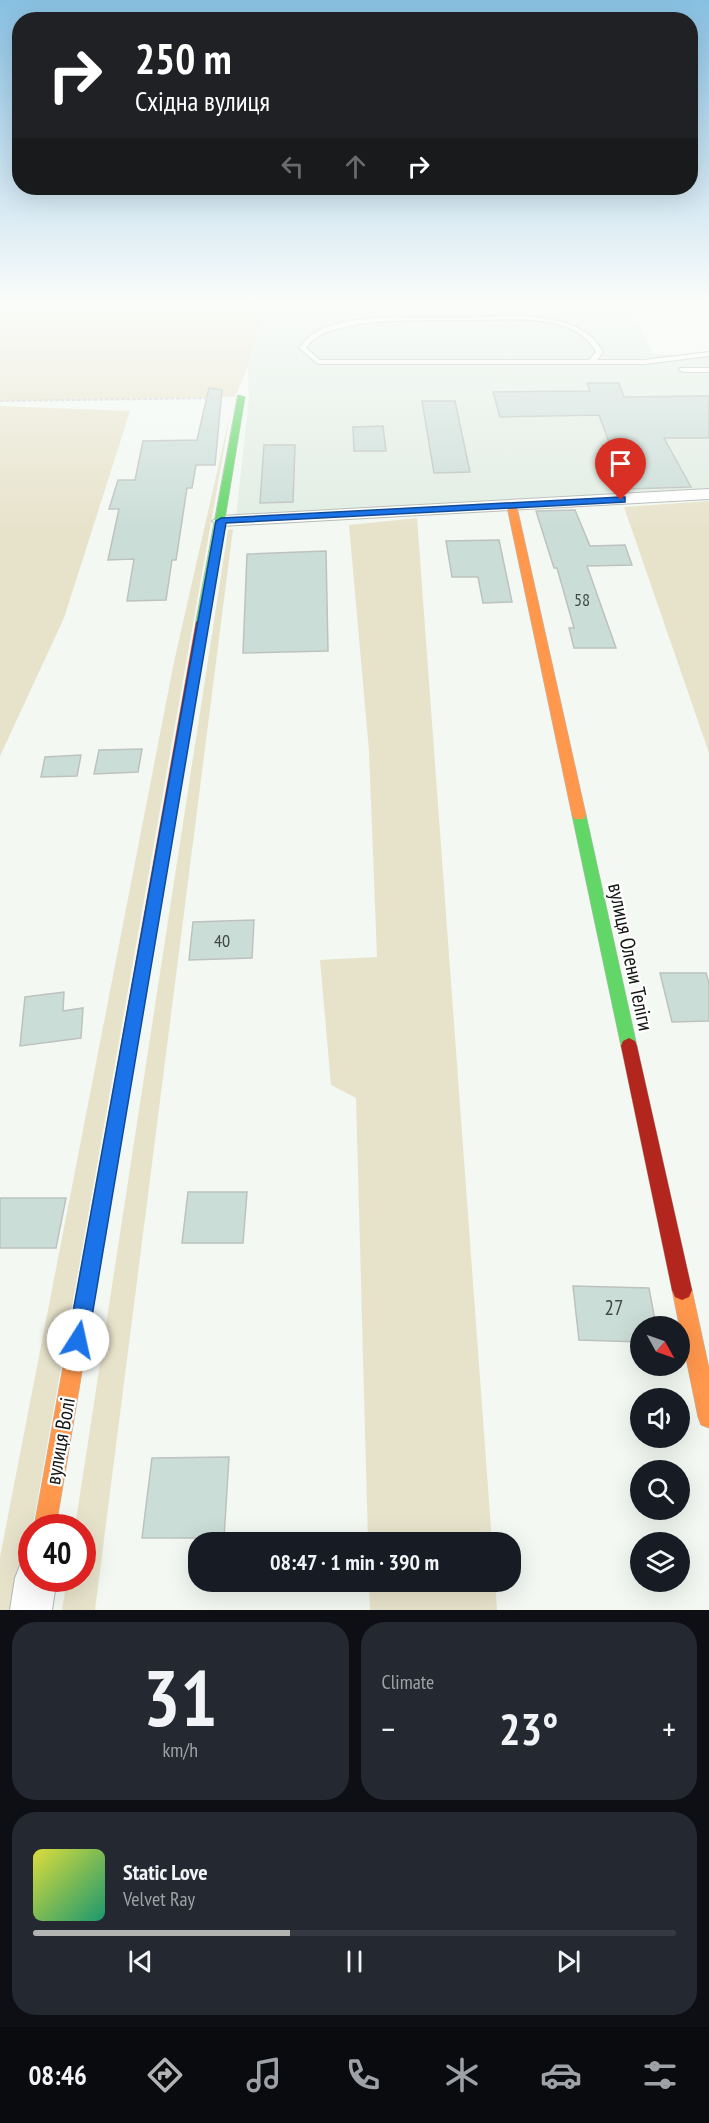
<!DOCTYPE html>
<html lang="en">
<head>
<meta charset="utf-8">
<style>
	:root { --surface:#171b24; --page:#242831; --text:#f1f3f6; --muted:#9ea1a6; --line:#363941; --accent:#b1b4b3 }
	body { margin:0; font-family:"PT Sans Narrow",sans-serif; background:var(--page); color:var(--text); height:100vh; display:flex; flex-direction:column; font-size:22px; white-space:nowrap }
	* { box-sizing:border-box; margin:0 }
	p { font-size:20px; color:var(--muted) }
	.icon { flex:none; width:33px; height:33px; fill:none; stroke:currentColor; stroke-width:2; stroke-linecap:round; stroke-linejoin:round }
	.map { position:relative; height:1610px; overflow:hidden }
	.sheet { display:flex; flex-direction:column; gap:12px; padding:12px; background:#0d0f14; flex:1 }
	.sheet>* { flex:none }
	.hud { position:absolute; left:12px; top:12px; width:686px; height:183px; border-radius:24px; box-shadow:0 6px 24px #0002; background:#202124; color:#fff; overflow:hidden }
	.needle { width:39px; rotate:130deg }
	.controls { position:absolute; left:630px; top:1316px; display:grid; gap:12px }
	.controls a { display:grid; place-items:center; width:60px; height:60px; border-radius:50%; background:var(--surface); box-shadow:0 6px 24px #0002; font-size:30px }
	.speed { position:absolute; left:18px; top:1514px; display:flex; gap:12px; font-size:30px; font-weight:700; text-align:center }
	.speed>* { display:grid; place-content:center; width:78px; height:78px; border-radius:50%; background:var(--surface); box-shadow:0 6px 24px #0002; line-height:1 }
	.speed .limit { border:9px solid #d22; background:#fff; color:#111 }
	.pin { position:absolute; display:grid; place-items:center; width:51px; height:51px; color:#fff; margin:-62px -26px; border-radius:50% 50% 50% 0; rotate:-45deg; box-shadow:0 0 6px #0007 }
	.pin .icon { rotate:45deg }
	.me { position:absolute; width:66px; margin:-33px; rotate:10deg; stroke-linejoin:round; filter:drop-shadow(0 0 4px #0008) }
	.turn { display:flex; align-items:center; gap:21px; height:126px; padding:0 24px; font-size:27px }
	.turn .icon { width:78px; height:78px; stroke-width:2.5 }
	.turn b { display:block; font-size:42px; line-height:51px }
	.lanes { display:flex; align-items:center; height:57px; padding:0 24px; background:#0003; justify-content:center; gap:30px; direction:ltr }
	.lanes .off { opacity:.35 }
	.big { font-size:45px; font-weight:700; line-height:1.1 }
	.sheet .widget { flex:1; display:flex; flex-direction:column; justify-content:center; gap:9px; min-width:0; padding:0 21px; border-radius:24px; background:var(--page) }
	.sheet .dial { align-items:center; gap:0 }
	.dial b { font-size:78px; line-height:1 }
	.song { display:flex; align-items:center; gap:18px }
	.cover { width:72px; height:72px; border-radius:9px; background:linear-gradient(135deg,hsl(60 70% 55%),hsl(160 70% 35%)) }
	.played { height:6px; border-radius:3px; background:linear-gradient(90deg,var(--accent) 40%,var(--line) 40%) }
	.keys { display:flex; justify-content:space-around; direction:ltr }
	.heat { display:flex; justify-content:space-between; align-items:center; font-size:33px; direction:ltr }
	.sheet .tiles { flex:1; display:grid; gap:12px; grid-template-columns:1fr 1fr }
	.widget:last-child { grid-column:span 2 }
	.trip { position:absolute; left:188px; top:1532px; width:333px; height:60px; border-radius:24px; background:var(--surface); box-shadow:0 6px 24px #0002; font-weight:700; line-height:60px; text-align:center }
	.menu { display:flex; height:96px; justify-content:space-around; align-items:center; background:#090b0e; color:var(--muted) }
	.menu .icon { width:42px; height:42px }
	.menu .selected { color:var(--accent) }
	.menu b { font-size:27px; color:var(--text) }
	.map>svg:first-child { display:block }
</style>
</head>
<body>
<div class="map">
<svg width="709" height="1610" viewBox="0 0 709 1610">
	<rect width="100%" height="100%" fill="#f3f8f3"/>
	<polygon fill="#e1ede3" points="266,303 628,303 653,354 709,356 709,488 530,502 236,517 249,397 248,366"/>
	<g fill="#e7e3cb">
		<polygon points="0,303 266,303 248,366 235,397 0,401"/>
		<polygon points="0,406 130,411 64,618 0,756"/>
		<polygon points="231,410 18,1610 0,1610 0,1557 174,662"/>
		<polygon points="709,501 709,753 624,507"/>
		<polygon points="417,518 492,1542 368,1542 356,1098 331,1085 320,960 377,957 369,751 349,525"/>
		<polygon points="233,529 95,1610 62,1610 67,1578 82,1578 82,1527 75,1527 228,530"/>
		<polygon points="369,1581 495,1581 497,1610 370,1610"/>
	</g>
	<g fill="#cbddd7" stroke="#bdc2bf" stroke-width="1.5">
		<polygon points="587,383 619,383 624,397 709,396 709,438 664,438 691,487 626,489 612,461 616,461 599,415 500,417 493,392 590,391"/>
		<polygon points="209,388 222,390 215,465 196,465 192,488 187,488 176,560 172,560 166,600 127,601 134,559 108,560 119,509 109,509 118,480 135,480 143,441 197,440"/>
		<polygon points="422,401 455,401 470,472 434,473"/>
		<polygon points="383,426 386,451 354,451 353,427"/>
		<polygon points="264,445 295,445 293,502 260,503"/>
		<polygon points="575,510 590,546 625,545 632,565 587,566 616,648 574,648 569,628 574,628 557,568 554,568 536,511"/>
		<polygon points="499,540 512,602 483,603 478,577 452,577 446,541"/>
		<polygon points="326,551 328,651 243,653 247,554"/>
		<polygon points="142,749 138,772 94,774 99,750"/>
		<polygon points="81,755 77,776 41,777 45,757"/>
		<polygon points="254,920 252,958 189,960 193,922"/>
		<polygon points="660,973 706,973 709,983 709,1021 672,1022"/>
		<polygon points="64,992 63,1011 83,1008 81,1038 20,1046 25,997"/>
		<polygon points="188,1192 247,1192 243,1243 182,1243"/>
		<polygon points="0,1198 66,1198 56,1248 0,1248"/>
		<polygon points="573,1286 649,1288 656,1326 640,1326 640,1342 579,1340"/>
		<polygon points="229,1457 224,1538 142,1538 152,1458"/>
	</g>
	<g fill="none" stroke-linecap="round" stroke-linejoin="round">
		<g stroke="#b4b9b5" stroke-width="2">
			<g id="lane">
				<path d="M515,316C547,317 587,321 603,352L597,360H644L709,352V356L644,364H318L299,348C324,309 405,319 446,318C469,318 492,316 515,316ZM480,320C516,319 577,315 596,352L589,360H320L306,348C329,312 440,322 480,320Z"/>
				<polygon points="680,368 709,368 709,372 683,372 679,370"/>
			</g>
		</g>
		<g stroke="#b4b9b5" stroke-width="2">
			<g id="street">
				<polygon points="709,489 709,499 221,526 212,521 221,516"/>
				<polygon points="32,1559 32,1578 57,1578 52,1610 10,1610 15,1578 21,1563"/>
			</g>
		</g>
		<g stroke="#b4b9b5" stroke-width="1">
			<g id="fast">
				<polygon points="238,395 245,397 208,622 202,626 196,622"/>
				<polygon points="579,810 584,811 586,815 637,1046 635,1051 629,1054 623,1051 621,1046 572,815 574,811"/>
			</g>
		</g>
		<g stroke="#b4b9b5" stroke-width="1">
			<g id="slow">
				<polygon points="512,504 517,507 586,815 584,819 574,819 572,815 507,507"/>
				<polygon points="125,1059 131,1061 133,1067 56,1527 34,1527 117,1067 119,1061"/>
				<polygon points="682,1280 689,1283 692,1290 709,1368 709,1428 701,1425 698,1417 672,1290 675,1283"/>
			</g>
		</g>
		<g stroke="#b4b9b5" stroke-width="1">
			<g id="jam">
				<polygon points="202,618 208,622 133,1067 131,1073 125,1075 119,1073 117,1067 196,622"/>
				<polygon points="629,1038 635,1041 637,1046 692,1290 689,1297 682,1300 675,1297 672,1290 621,1046 623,1041"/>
			</g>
		</g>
		<polyline stroke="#d2d3d2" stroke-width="2" stroke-dasharray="4 1.5" stroke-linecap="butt" points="0,401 220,398"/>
		<use href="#lane" fill="#fdfefd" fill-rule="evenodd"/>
		<use href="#street" fill="#fdfefd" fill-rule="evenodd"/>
		<use href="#fast" fill="#63d668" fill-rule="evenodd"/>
		<use href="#slow" fill="#ff974d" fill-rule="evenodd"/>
		<use href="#jam" fill="#b3261e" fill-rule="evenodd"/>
	</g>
	<linearGradient id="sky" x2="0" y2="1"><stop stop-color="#88c0e2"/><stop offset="0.57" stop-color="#fafcfa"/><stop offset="1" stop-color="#fafcfa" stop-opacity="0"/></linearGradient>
	<rect width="709" height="528" fill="url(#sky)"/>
	<polygon fill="#1a73e8" stroke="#114b97" stroke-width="1.5" points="621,497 625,497 625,502 226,523 88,1340 85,1347 78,1350 71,1347 68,1340 216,521 221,518"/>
	<g text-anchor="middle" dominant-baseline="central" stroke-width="4.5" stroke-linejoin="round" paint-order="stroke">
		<g font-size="18" fill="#424845">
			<text x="582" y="599">58</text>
			<text x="222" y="940">40</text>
		</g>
		<g font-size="21" fill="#141714" stroke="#fff">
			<text transform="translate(631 957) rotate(78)">вулиця Олени Теліги</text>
			<text transform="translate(60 1441) rotate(-80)">вулиця Волі</text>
		</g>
		<g font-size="21" fill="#424845">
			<text x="614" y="1307">27</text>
		</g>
	</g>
</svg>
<div class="controls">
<a><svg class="needle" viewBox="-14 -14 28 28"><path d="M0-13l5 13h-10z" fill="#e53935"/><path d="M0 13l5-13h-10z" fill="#9ea1a6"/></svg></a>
<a><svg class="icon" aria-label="sound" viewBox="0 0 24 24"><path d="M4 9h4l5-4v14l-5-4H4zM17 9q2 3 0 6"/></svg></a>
<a><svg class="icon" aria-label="search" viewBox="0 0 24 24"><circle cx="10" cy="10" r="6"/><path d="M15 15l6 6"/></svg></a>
<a><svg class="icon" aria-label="layers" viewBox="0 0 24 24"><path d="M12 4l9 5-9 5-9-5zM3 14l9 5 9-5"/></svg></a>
</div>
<div class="speed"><div class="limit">40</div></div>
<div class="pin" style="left:621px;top:500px;background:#d93025"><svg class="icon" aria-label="arrive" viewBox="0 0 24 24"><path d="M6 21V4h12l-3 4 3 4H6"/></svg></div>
<svg class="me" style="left:78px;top:1340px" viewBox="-20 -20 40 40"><circle r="19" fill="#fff"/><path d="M0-13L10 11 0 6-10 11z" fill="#1a73e8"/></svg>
<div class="trip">08:47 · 1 min · 390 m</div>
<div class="hud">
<div class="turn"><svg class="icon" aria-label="right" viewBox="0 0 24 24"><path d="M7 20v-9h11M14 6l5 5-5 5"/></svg><div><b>250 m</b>Східна вулиця</div></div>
<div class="lanes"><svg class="icon off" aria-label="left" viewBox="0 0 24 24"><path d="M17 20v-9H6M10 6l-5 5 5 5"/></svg><svg class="icon off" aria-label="ahead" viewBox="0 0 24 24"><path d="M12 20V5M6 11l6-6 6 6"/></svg><svg class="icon" aria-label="right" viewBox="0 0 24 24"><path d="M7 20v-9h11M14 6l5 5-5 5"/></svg></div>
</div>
</div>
<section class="sheet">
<div class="tiles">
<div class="widget dial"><b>31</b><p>km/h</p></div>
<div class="widget"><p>Climate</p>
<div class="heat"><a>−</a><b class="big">23°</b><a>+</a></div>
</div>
<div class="widget">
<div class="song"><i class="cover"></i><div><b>Static Love</b><p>Velvet Ray</p></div></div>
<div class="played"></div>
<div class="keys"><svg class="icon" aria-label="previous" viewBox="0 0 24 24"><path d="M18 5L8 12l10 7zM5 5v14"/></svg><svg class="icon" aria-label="pause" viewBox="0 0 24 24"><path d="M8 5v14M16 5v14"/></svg><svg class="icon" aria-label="next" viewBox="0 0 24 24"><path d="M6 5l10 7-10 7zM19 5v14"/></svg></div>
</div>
</div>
</section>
<nav class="menu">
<b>08:46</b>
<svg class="icon selected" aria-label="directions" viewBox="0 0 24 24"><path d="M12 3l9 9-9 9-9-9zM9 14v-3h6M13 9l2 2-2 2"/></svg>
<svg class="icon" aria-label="music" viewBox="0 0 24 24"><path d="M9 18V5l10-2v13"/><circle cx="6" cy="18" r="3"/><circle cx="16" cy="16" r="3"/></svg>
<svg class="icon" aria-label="phone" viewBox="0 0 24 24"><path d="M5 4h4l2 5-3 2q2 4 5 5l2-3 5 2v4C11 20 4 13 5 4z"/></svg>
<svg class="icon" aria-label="climate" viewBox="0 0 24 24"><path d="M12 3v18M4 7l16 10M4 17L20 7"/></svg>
<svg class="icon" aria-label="car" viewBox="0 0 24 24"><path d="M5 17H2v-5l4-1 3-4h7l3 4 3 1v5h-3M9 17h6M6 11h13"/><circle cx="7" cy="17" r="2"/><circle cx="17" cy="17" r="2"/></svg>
<svg class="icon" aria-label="filters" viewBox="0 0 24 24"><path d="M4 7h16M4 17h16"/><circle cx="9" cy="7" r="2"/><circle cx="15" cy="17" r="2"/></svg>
</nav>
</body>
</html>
